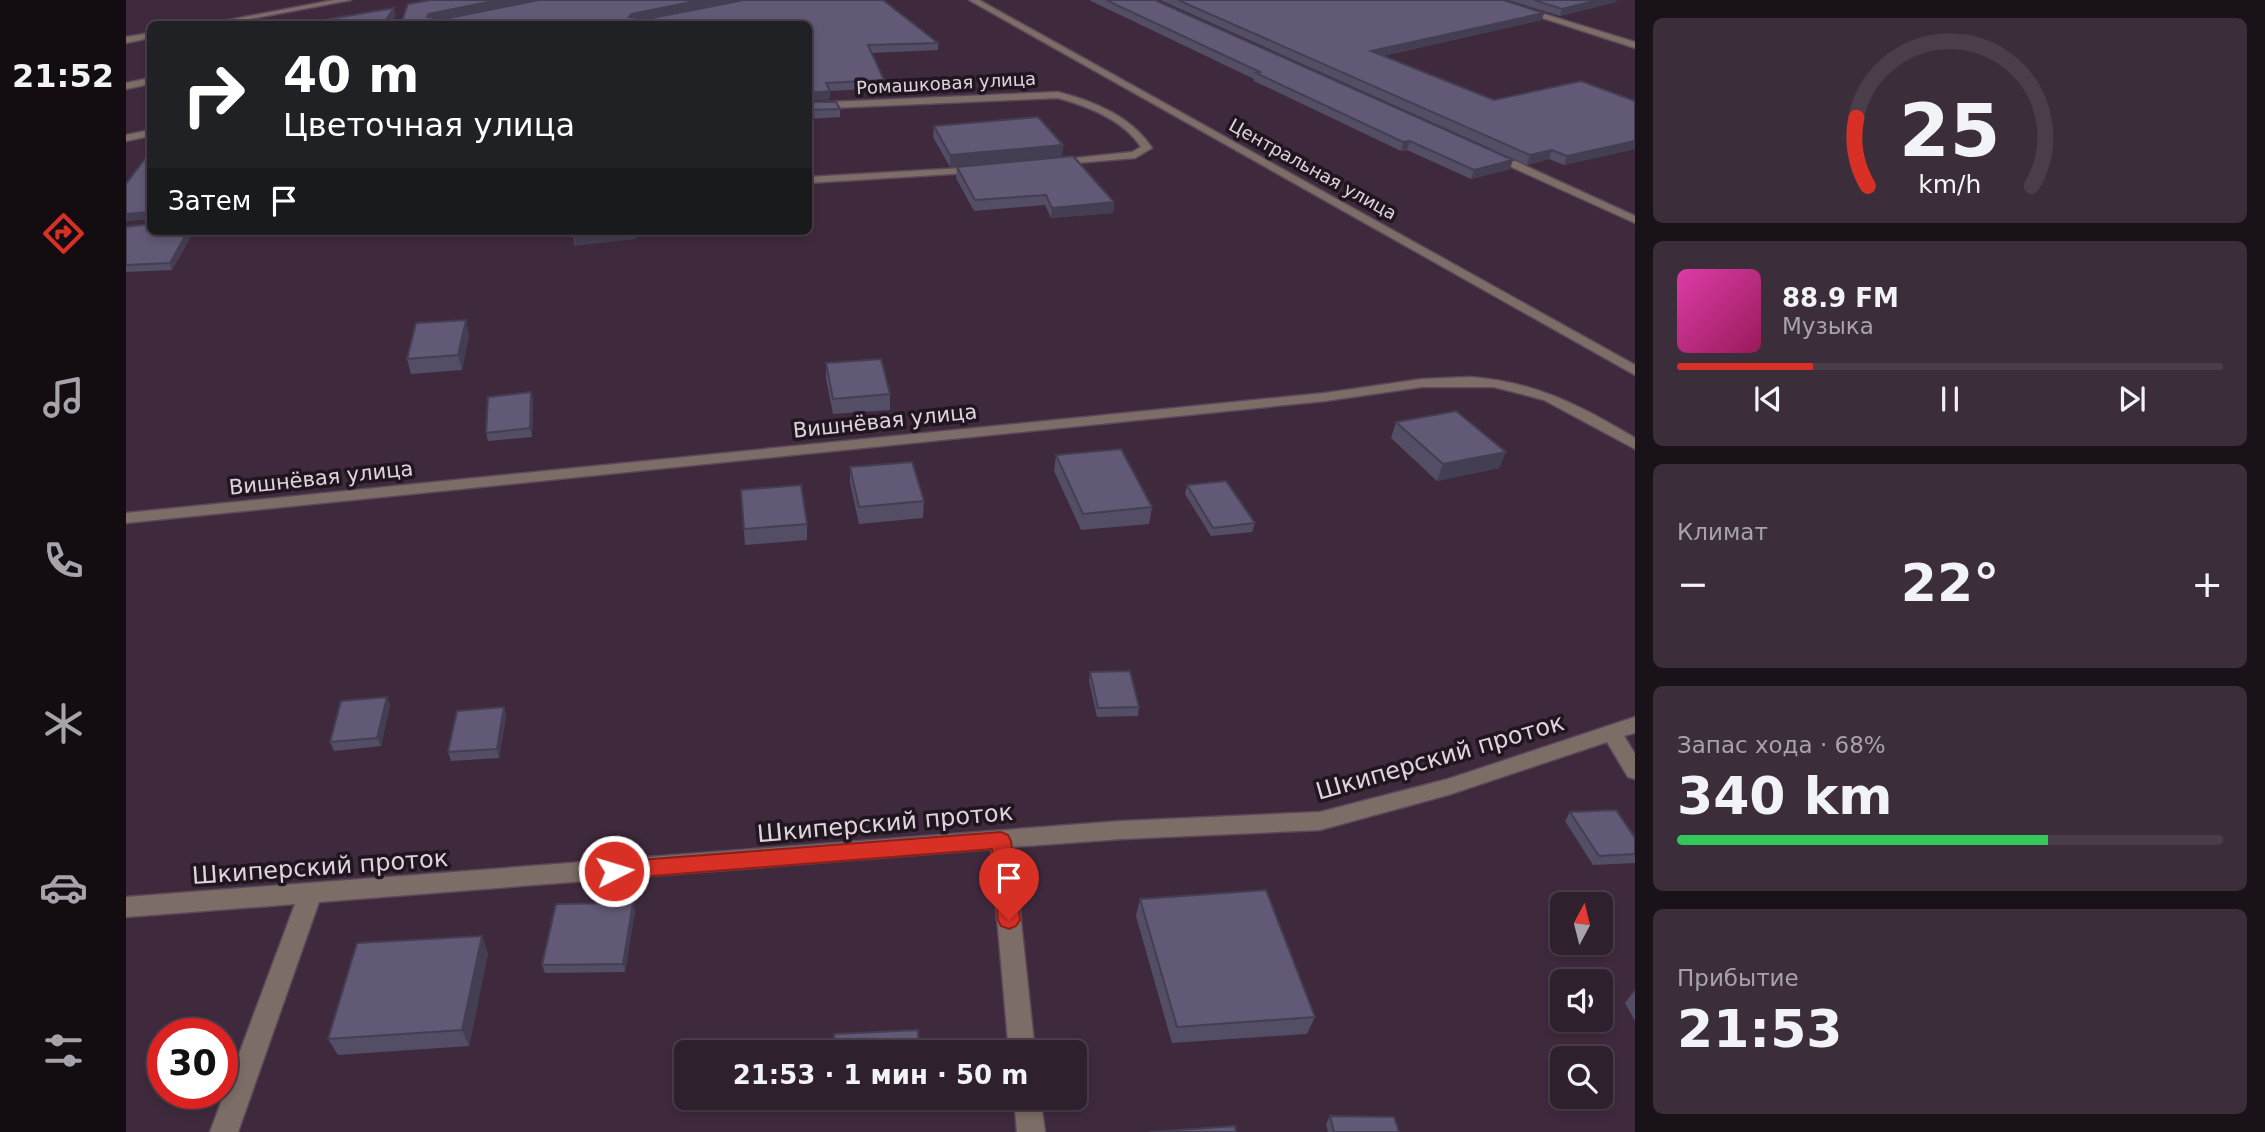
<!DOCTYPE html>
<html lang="ru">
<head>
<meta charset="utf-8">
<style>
	:root { --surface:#2f202e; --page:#3b2d3a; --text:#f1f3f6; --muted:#a7a3aa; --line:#4a3e4a; --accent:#d93025 }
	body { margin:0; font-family:"DejaVu Sans",sans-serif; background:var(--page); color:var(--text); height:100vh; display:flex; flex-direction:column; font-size:26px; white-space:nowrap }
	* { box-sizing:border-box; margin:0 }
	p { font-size:23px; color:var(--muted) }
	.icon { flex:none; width:38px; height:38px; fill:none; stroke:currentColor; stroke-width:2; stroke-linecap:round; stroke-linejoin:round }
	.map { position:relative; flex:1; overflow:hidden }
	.side { display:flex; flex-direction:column; gap:18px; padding:18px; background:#1a1219; width:630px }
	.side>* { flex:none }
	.banner { position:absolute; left:21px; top:21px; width:665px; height:214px; border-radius:10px; box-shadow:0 4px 10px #0003,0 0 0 2px var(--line); background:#202124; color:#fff; overflow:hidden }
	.needle { width:46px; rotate:7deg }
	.fabs { position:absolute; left:1424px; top:892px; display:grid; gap:14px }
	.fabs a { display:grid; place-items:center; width:63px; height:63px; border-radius:10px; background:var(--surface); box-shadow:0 4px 10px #0003,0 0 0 2px var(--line); font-size:35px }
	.speed { position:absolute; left:21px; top:1018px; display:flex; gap:14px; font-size:35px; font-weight:700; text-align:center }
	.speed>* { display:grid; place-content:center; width:91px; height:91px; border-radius:50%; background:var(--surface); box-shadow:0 4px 10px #0003,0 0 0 2px var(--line); line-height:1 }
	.speed .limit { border:10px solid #d22; background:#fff; color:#111 }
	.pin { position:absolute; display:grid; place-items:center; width:60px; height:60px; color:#fff; margin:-72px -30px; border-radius:50% 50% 50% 0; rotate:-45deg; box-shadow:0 0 7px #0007 }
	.pin .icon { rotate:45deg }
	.me { position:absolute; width:77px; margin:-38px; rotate:85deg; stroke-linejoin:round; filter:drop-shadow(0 0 5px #0008) }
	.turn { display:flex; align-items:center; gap:24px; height:147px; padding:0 21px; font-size:32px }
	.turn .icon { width:91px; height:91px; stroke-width:2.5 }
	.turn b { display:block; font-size:49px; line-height:60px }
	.then { display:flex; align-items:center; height:66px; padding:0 21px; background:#0003; gap:14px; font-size:26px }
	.big { font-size:52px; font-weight:800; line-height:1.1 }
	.side .widget { flex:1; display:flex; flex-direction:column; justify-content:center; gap:10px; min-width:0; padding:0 24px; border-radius:10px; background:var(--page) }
	.side .dial { align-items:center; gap:0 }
	.dial svg { height:182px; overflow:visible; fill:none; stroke:var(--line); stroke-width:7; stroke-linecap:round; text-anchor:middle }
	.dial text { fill:var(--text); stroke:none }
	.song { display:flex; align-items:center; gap:21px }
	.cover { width:84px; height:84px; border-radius:10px; background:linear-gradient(135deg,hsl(320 70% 55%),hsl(330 70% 35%)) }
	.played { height:7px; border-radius:4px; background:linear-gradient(90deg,var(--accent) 25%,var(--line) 25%) }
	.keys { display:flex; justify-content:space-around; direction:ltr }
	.heat { display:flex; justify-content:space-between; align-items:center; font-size:38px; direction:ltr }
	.charge { height:10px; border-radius:5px; background:linear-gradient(90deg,#34c759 68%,var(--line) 0) }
	.trip { position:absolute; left:548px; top:1040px; width:413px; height:70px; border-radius:10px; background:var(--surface); box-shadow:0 4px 10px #0003,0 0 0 2px var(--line); font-weight:800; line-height:70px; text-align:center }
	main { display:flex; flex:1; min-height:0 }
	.menu { display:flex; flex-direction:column; width:126px; justify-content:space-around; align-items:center; background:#130d12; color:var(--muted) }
	.menu .icon { width:49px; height:49px }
	.menu .current { color:var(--accent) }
	.menu b { font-size:32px; color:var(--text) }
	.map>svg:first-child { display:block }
</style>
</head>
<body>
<main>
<nav class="menu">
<b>21:52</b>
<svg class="icon current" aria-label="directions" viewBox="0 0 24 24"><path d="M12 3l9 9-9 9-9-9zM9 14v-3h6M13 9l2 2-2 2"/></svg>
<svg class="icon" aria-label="music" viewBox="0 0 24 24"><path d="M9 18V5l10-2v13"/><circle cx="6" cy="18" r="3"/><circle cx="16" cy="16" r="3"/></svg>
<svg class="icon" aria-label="phone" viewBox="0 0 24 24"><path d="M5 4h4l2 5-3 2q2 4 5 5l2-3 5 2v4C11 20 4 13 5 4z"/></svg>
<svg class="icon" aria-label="climate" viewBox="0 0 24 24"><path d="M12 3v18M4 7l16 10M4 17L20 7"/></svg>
<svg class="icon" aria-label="car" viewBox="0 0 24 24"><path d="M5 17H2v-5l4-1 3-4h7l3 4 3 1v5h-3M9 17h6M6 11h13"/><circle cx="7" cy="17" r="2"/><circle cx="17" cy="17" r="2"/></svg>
<svg class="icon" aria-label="filters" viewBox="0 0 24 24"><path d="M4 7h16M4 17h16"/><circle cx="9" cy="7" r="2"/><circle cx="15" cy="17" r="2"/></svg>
</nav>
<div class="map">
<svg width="1509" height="1132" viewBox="0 0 1509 1132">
	<rect width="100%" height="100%" fill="#3f2a3d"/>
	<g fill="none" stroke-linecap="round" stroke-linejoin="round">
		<g stroke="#5c485a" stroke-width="3">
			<g id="minor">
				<polygon points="208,0 225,0 97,24 82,24"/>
				<polygon points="843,0 853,0 1509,365 1509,375"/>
				<polygon points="1361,0 1373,0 1509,42 1509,48"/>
				<polygon points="24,33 24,38 0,43 0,37"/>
				<polygon points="24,78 24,84 0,89 0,83"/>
				<path d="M932,92C967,101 1005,116 1026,148L1009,158L926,165L925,163L930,160L1006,152L1015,147C998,120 961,106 932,98L682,109V103Z"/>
				<polygon points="24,130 24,136 0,141 0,135"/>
				<polygon points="1359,151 1367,151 1509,216 1509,223 1359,155"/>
				<polygon points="854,167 858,168 858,172 682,183 682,177"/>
				<path d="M1344,377C1410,382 1453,405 1509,438V449L1418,400L1368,387H1296L1199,401L0,523V513L1199,393L1296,379Z"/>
				<polygon points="1509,717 1509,733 1498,736 1509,754 1509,779 1502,777 1481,742 1322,795 1194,830 996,839 887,847 909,1052 883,1052 865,849 193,902 112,1132 84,1132 169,904 0,917 0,897 996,821 1194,812 1322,779"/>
				<polygon points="888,1097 914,1097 919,1132 891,1132"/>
			</g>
		</g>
		<use href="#minor" fill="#7c6e67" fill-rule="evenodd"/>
	</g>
	<g fill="#534d65">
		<polygon points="305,0 408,0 317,19 318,19 413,0 612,0 519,19 521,19 618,0 757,0 812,43 812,50 746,53 758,80 758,88 704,91 704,99 682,101 682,24 275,24 282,4"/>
		<polygon points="963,0 1029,0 1384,169 1345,179 1281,150 1275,151 1128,81 1128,79"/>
		<polygon points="1034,0 1377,0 1416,20 1257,56 1368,100 1509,101 1509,149 1438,165 1423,159 1401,165"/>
		<polygon points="1382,0 1491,0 1490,2 1434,16"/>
		<polygon points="682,102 714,109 714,117 682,119"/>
		<polygon points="808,126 937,145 936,156 824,167 807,137"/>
		<polygon points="831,167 988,202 987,213 925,218 919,205 848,211 830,178"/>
		<polygon points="0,184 68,231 46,270 0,272 0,227 23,224 23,219 0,221"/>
		<polygon points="343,335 336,370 285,374 281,359"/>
		<polygon points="700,363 764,394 764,410 707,414 700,379"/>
		<polygon points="405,392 407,400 406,437 362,441 360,433"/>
		<polygon points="1270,422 1380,452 1373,468 1311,481 1265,438"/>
		<polygon points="930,455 1026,507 1023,524 955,530 928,471"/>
		<polygon points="724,467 798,501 797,518 733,524 724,483"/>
		<polygon points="1061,485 1129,523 1126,532 1085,536 1059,494"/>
		<polygon points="615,490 681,524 681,540 619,545"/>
		<polygon points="964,672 1013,707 1012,716 971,717 963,681"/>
		<polygon points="261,697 264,705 255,746 208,751 204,742"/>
		<polygon points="378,707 380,716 373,758 325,761 322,752"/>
		<polygon points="1444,812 1509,838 1509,863 1467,865 1439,821"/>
		<polygon points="1014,899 1189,1017 1181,1034 1046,1043 1010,916"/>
		<polygon points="507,903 509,911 499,972 419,973 416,965"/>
		<polygon points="362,953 343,1046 212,1055 202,1039"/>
		<polygon points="1509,990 1509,1021 1499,1003"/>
		<polygon points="710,1097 796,1097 796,1098 710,1102"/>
		<polygon points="1204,1116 1273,1132 1202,1132 1200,1124"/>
	</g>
	<g fill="#443e52">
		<polygon points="372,0 408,0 304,21 301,17 303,14"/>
		<polygon points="575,0 612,0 506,21 503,17 506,14"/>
		<polygon points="1472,0 1491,0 1490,2 1434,16 1436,9"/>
		<polygon points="268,8 270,16 264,24 257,24"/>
		<polygon points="1418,13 1416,20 1243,59 1245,51"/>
		<polygon points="704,91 704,99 682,101 682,93"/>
		<polygon points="1284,141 1281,150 1275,151 1277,142"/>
		<polygon points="1509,141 1509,149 1438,165 1441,156"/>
		<polygon points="937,145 936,156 824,167 824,155"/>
		<polygon points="1426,150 1423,159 1401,165 1404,155"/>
		<polygon points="1387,160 1384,169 1345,179 1348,170"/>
		<polygon points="988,202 987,213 925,218 926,208"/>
		<polygon points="21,212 24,219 0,221 0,214"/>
		<polygon points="62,231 68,231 46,270 44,263"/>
		<polygon points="461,231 509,231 510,239 448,246 446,233"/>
		<polygon points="340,320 343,335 336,370 332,355"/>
		<polygon points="405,392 407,400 406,437 404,428"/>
		<polygon points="1380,452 1373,468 1311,481 1317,464"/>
		<polygon points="261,697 264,705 255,746 251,738"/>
		<polygon points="378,707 380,716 373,758 371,749"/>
		<polygon points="507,903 509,911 499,972 497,964"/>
		<polygon points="356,936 362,953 343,1046 336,1030"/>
	</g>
	<g fill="#615975" stroke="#443e52" stroke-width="2">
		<polygon points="305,0 372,0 303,14 301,17 318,19 413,0 575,0 506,14 503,17 521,19 618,0 757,0 812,43 742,45 758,80 700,83 704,91 682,93 682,24 275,24 282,4"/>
		<polygon points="980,0 1029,0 1387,160 1348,170 1284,141 1277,142 1130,73 1134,72"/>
		<polygon points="1052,0 1377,0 1418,13 1245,51 1368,100 1455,81 1509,101 1509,141 1441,156 1426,150 1404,155"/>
		<polygon points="1408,0 1472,0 1436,9"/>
		<polygon points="268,8 257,24 174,24"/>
		<polygon points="682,102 710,102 714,109 682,110"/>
		<polygon points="912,117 937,145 824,155 808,126"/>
		<polygon points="24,152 24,231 62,231 44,263 0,265 0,227 23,224 24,215 21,212 0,214 0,184"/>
		<polygon points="947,156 988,202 926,208 920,195 849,200 831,167"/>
		<polygon points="340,320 332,355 281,359 290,323"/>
		<polygon points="755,359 764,394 707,399 700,363"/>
		<polygon points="405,392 404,428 360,433 362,397"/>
		<polygon points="1330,411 1380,452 1317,464 1270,422"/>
		<polygon points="995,449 1026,507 957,514 930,455"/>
		<polygon points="786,462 798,501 733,507 724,467"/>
		<polygon points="1100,481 1129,523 1087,528 1061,485"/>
		<polygon points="675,485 681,524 618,529 615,490"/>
		<polygon points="1004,671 1013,707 972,708 964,672"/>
		<polygon points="261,697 251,738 204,742 215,701"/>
		<polygon points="378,707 371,749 322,752 331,711"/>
		<polygon points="1490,810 1509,838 1509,854 1473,856 1444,812"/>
		<polygon points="1140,890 1189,1017 1051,1027 1014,899"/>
		<polygon points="507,903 497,964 416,965 430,904"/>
		<polygon points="356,936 336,1030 202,1039 231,943"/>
		<polygon points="792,1030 793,1052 709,1052 708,1034"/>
		<polygon points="1204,1116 1268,1117 1273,1132 1208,1132"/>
		<polygon points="1109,1126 1110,1132 1023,1132"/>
	</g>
	<polygon fill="#d93025" stroke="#8d1f18" stroke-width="2" points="875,832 882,835 885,841 894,920 890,926 883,929 875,926 872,920 866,849 488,879 481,877 478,871 481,865 488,862"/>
	<g text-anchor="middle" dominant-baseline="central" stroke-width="7" stroke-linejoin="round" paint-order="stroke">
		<g font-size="18" fill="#e0d2df" stroke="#20161f">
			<text transform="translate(820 83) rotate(-3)">Ромашковая улица</text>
			<text transform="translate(1187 169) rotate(29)">Центральная улица</text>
		</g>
		<g font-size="21" fill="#e0d2df" stroke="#20161f">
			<text transform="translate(759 421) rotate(-6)">Вишнёвая улица</text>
			<text transform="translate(195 478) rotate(-6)">Вишнёвая улица</text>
		</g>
		<g font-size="24" fill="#e0d2df" stroke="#20161f">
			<text transform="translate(1314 757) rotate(-16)">Шкиперский проток</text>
			<text transform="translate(759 823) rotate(-5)">Шкиперский проток</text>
			<text transform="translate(194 867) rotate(-4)">Шкиперский проток</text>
		</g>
	</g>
</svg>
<div class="fabs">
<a><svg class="needle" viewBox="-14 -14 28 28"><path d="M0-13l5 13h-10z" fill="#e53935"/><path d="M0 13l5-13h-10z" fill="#a7a3aa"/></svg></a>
<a><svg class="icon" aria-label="sound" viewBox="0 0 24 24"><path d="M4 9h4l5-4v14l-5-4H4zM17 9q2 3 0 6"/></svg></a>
<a><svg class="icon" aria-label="search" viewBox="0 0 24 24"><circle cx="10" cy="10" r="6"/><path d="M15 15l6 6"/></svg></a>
</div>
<div class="speed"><div class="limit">30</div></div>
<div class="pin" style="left:883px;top:920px;background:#d93025"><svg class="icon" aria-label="arrive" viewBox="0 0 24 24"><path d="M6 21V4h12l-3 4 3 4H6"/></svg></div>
<svg class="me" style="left:488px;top:871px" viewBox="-20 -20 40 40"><circle r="17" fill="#d93025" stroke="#fff" stroke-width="3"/><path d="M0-11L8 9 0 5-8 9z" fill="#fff"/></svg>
<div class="trip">21:53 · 1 мин · 50 m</div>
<div class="banner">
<div class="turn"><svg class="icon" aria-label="right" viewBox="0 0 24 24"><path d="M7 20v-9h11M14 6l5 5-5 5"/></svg><div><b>40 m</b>Цветочная улица</div></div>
<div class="then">Затем<svg class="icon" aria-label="arrive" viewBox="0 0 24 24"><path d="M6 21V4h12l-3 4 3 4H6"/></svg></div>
</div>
</div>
<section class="side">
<div class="widget dial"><svg viewBox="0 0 100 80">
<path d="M14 69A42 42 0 1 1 86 69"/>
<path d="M14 69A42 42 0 0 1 9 39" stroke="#d93025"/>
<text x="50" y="56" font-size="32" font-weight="700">25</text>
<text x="50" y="72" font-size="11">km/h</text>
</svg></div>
<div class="widget">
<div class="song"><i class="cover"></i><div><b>88.9 FM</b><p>Музыка</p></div></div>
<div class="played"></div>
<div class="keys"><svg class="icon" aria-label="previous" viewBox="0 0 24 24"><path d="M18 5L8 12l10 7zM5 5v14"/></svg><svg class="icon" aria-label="pause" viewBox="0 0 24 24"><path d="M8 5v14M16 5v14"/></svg><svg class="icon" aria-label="next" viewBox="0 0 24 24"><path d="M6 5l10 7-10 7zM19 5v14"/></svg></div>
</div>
<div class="widget"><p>Климат</p>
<div class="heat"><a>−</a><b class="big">22°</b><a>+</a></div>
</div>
<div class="widget"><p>Запас хода · 68%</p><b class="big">340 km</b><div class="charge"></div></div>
<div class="widget"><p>Прибытие</p><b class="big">21:53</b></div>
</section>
</main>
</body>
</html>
